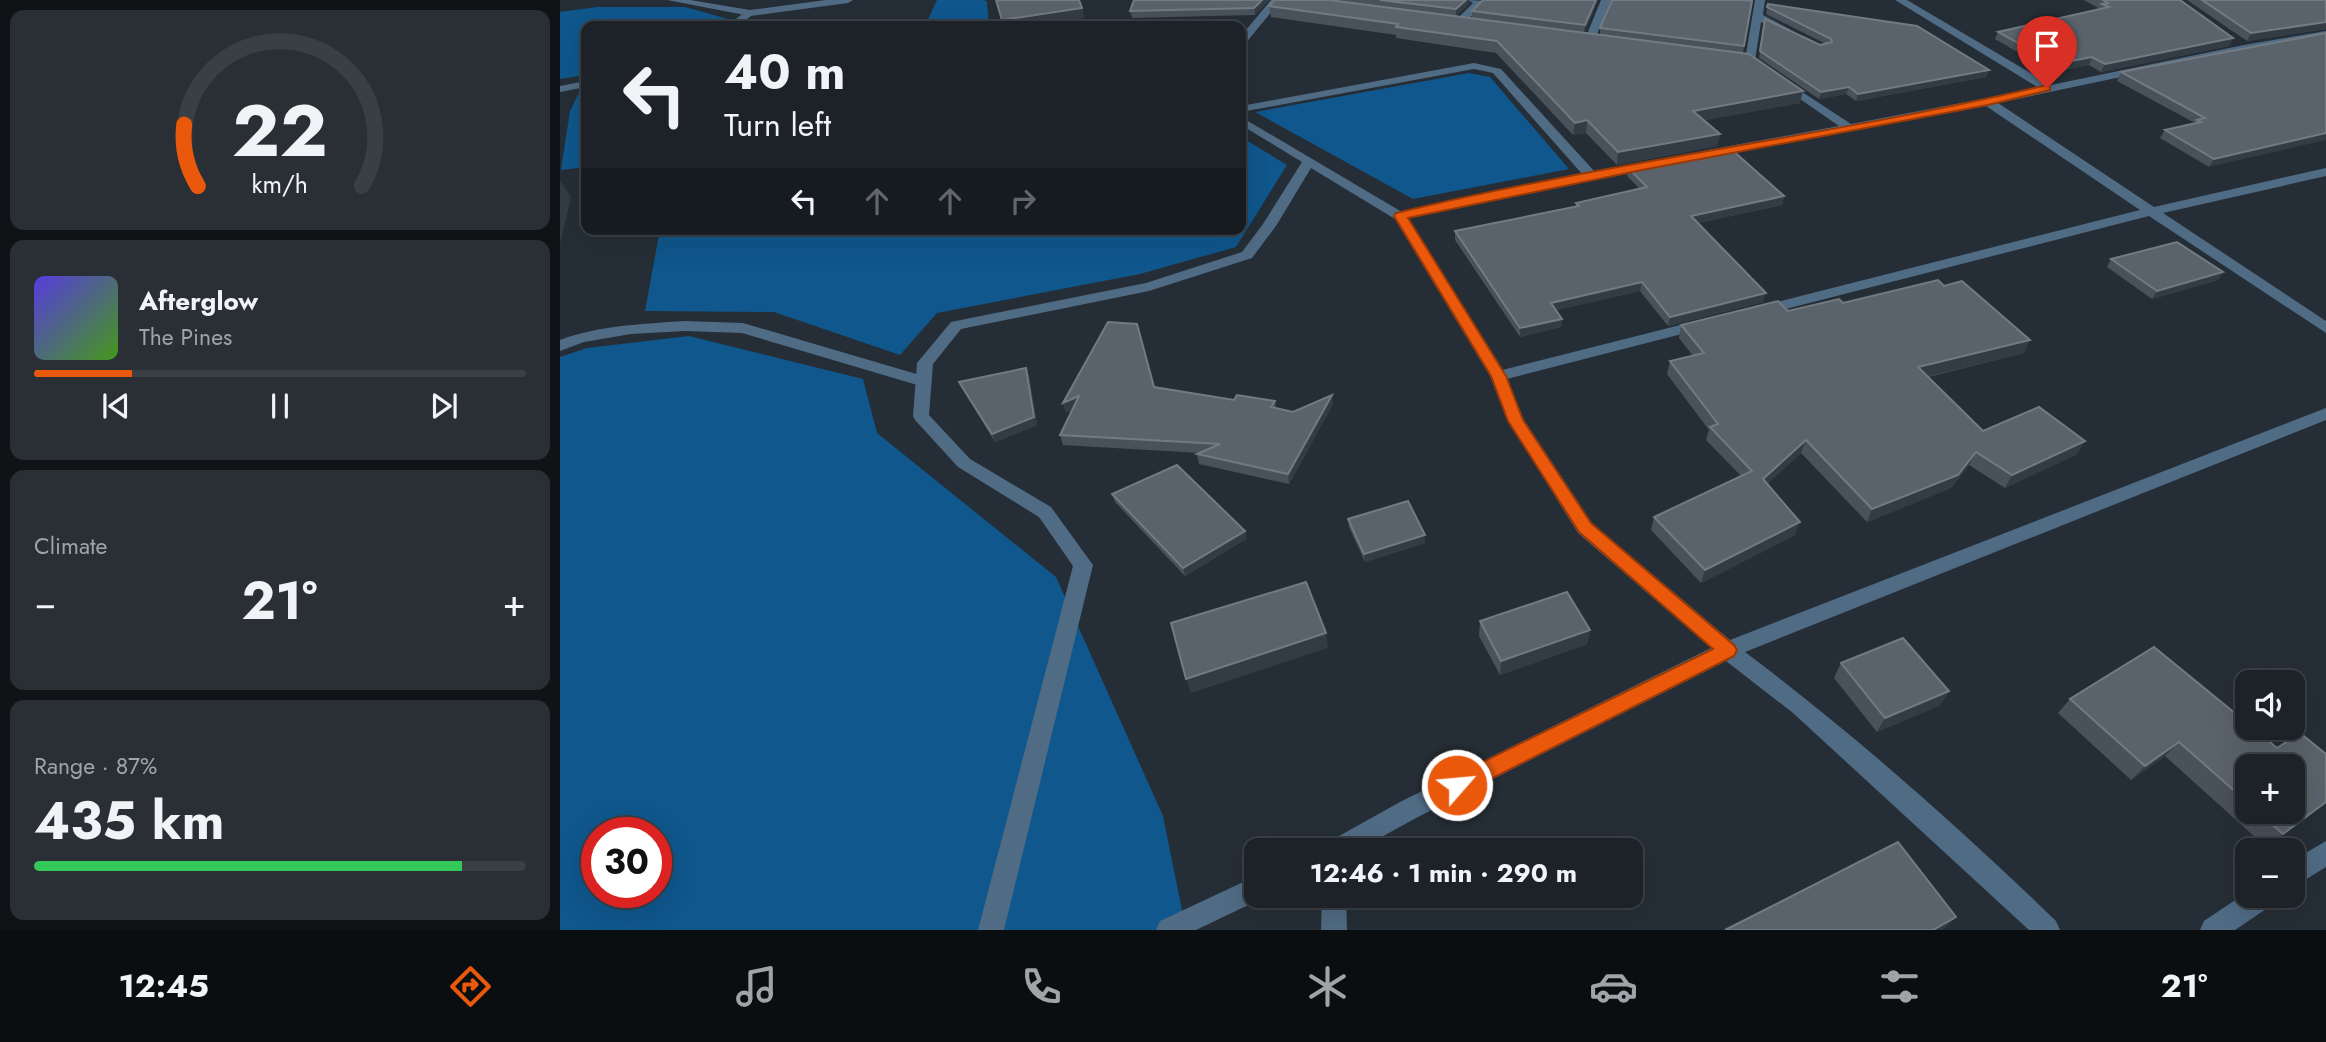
<!DOCTYPE html>
<html lang="en">
<head>
<meta charset="utf-8">
<style>
	:root { --surface:#1c2228; --page:#292f34; --text:#f1f3f6; --muted:#a0a4a8; --line:#3a3f45; --accent:#ea580c }
	body { margin:0; font-family:Jost,sans-serif; background:var(--page); color:var(--text); height:100vh; display:flex; flex-direction:column; font-size:26px; white-space:nowrap }
	* { box-sizing:border-box; margin:0 }
	p { font-size:23px; color:var(--muted) }
	.icon { flex:none; width:38px; height:38px; fill:none; stroke:currentColor; stroke-width:2; stroke-linecap:round; stroke-linejoin:round }
	.map { position:relative; flex:1; overflow:hidden }
	.drawer { display:flex; flex-direction:column; gap:10px; padding:10px; background:#0f1316; width:560px }
	.drawer>* { flex:none }
	.banner { position:absolute; left:21px; top:21px; width:665px; height:214px; border-radius:14px; box-shadow:0 7px 28px #0002,0 0 0 2px var(--line); background:#1c2228; color:var(--text); overflow:hidden }
	.tools { position:absolute; left:1675px; top:670px; display:grid; gap:14px }
	.tools a { display:grid; place-items:center; width:70px; height:70px; border-radius:14px; background:var(--surface); box-shadow:0 7px 28px #0002,0 0 0 2px var(--line); font-size:35px }
	.speed { position:absolute; left:21px; top:817px; display:flex; gap:14px; font-size:35px; font-weight:700; text-align:center }
	.speed>* { display:grid; place-content:center; width:91px; height:91px; border-radius:50%; background:var(--surface); box-shadow:0 7px 28px #0002,0 0 0 2px var(--line); line-height:1 }
	.speed .limit { border:10px solid #d22; background:#fff; color:#111 }
	.pin { position:absolute; display:grid; place-items:center; width:60px; height:60px; color:#fff; margin:-72px -30px; border-radius:50% 50% 50% 0; rotate:-45deg; box-shadow:0 0 7px #0007 }
	.pin .icon { rotate:45deg }
	.me { position:absolute; width:77px; margin:-38px; rotate:63deg; stroke-linejoin:round; filter:drop-shadow(0 0 5px #0008) }
	.turn { display:flex; align-items:center; gap:24px; height:147px; padding:0 28px; font-size:32px }
	.turn .icon { width:91px; height:91px; stroke-width:2.5 }
	.turn b { display:block; font-size:49px; line-height:60px }
	.lanes { display:flex; align-items:center; height:66px; padding:0 28px; background:#0003; justify-content:center; gap:35px; direction:ltr }
	.lanes .off { opacity:.35 }
	.big { font-size:52px; font-weight:700; line-height:1.1 }
	.drawer .tile { flex:1; display:flex; flex-direction:column; justify-content:center; gap:10px; min-width:0; padding:0 24px; border-radius:14px; background:var(--page) }
	.drawer .dial { align-items:center; gap:0 }
	.dial svg { height:182px; overflow:visible; fill:none; stroke:var(--line); stroke-width:7; stroke-linecap:round; text-anchor:middle }
	.dial text { fill:var(--text); stroke:none }
	.song { display:flex; align-items:center; gap:21px }
	.cover { width:84px; height:84px; border-radius:10px; background:linear-gradient(135deg,hsl(250 70% 55%),hsl(100 70% 35%)) }
	.played { height:7px; border-radius:4px; background:linear-gradient(90deg,var(--accent) 20%,var(--line) 20%) }
	.keys { display:flex; justify-content:space-around; direction:ltr }
	.heat { display:flex; justify-content:space-between; align-items:center; font-size:38px; direction:ltr }
	.charge { height:10px; border-radius:5px; background:linear-gradient(90deg,#34c759 87%,var(--line) 0) }
	.trip { position:absolute; left:684px; top:838px; width:399px; height:70px; border-radius:14px; background:var(--surface); box-shadow:0 7px 28px #0002,0 0 0 2px var(--line); font-weight:700; line-height:70px; text-align:center }
	.tab-bar { display:flex; height:112px; justify-content:space-around; align-items:center; background:#0b0e10; color:var(--muted) }
	.tab-bar .icon { width:49px; height:49px }
	.tab-bar .active { color:var(--accent) }
	.tab-bar b { font-size:32px; color:var(--text) }
	main { display:flex; flex:1; min-height:0 }
	.map>svg:first-child { display:block }
</style>
</head>
<body>
<main>
<section class="drawer">
<div class="tile dial"><svg viewBox="0 0 100 80">
<path d="M14 69A42 42 0 1 1 86 69"/>
<path d="M14 69A42 42 0 0 1 8 42" stroke="#ea580c"/>
<text x="50" y="56" font-size="32" font-weight="700">22</text>
<text x="50" y="72" font-size="11">km/h</text>
</svg></div>
<div class="tile">
<div class="song"><i class="cover"></i><div><b>Afterglow</b><p>The Pines</p></div></div>
<div class="played"></div>
<div class="keys"><svg class="icon" aria-label="previous" viewBox="0 0 24 24"><path d="M18 5L8 12l10 7zM5 5v14"/></svg><svg class="icon" aria-label="pause" viewBox="0 0 24 24"><path d="M8 5v14M16 5v14"/></svg><svg class="icon" aria-label="next" viewBox="0 0 24 24"><path d="M6 5l10 7-10 7zM19 5v14"/></svg></div>
</div>
<div class="tile"><p>Climate</p>
<div class="heat"><a>−</a><b class="big">21°</b><a>+</a></div>
</div>
<div class="tile"><p>Range · 87%</p><b class="big">435 km</b><div class="charge"></div></div>
</section>
<div class="map">
<svg width="1766" height="930" viewBox="0 0 1766 930">
	<rect width="100%" height="100%" fill="#252e36"/>
	<g fill="#0f578c" fill-rule="evenodd">
		<polygon points="377,0 424,0 427,2 429,26 365,26"/>
		<polygon points="37,7 125,7 168,19 158,26 26,26 26,75 0,79 0,12"/>
		<polygon points="544,22 678,23 675,26 503,26"/>
		<polygon points="909,73 930,77 1009,169 853,199 695,112"/>
		<polygon points="26,78 26,167 1,170 10,111"/>
		<polygon points="681,137 727,165 676,247 580,274 377,313 340,355 214,312 85,311 100,229 681,229"/>
		<path d="M129,336L303,379L317,433L496,577L603,816L626,930H0V357L27,348ZM37,833H96V892H37Z"/>
	</g>
	<g fill="none" stroke-linecap="round" stroke-linejoin="round">
		<g fill="#506b84" fill-rule="evenodd">
			<polygon points="186,11 195,13 178,26 167,26"/>
			<polygon points="26,81 26,87 0,92 0,86"/>
			<path d="M125,321L183,323L370,378L372,382L364,387L182,333L125,331L71,334L24,342L0,351V340C40,325 83,324 125,321Z"/>
		</g>
		<g fill="#506b84" fill-rule="evenodd">
			<polygon points="107,0 130,0 190,10 266,0 293,0 288,3 190,16"/>
			<polygon points="711,0 721,0 685,44 681,45 681,36"/>
			<polygon points="908,0 926,1 903,25 895,25 895,21 913,3"/>
			<polygon points="1041,0 1051,0 1036,37 1051,40 1051,44 1047,45 1025,39"/>
			<polygon points="1195,0 1205,0 1203,15 1231,30 1222,32 1201,22 1195,60 1190,63 1185,60"/>
			<polygon points="1335,0 1347,0 1491,85 1684,45 1766,31 1766,37 1684,51 1438,103 1594,207 1766,168 1766,176 1603,213 1766,321 1766,333 1589,216 1202,315 1197,313 1195,310 1197,307 1580,210 1426,106 1144,157 1144,151 1148,150 1279,126 1220,85 1220,81 1224,80 1291,124 1479,88"/>
			<path d="M914,63L941,69L1035,172L1089,161L1095,165L1089,169L848,218L942,370L1144,319L1149,321L1152,324L1149,327L947,379L964,420L1032,523L1170,640L1766,408V420L1185,652C1294,734 1398,826 1496,921L1500,930H1469L1233,713L1166,661L856,818L798,850H773L779,836L840,802L1151,648L1018,533L948,421L930,376L835,219L751,168L716,226L692,258L589,291L401,329L373,364L369,415L410,459L491,507L533,565L444,930H418L513,566L479,517L398,467L355,420L353,416L357,363L391,322L586,283L682,252L703,224L742,162L681,125V117L842,212L1023,175L933,73L914,69L681,112V106Z"/>
			<polygon points="1766,841 1766,867 1732,888 1732,861"/>
			<polygon points="696,876 696,896 705,897 636,930 596,930 600,921"/>
			<polygon points="1687,892 1687,896 1715,896 1712,905 1675,930 1640,930 1644,921"/>
			<polygon points="762,896 786,896 787,930 761,930"/>
		</g>
	</g>
	<g fill="#49515a" fill-rule="evenodd">
		<polygon points="574,0 709,0 695,15 572,18 570,11"/>
		<polygon points="714,0 909,0 909,4 896,16 1040,35 1040,28 1192,1 1183,53 1240,103 1144,120 1160,134 1157,146 1057,165 1026,133 1013,135 936,53 836,38 836,35 711,17 709,6"/>
		<polygon points="923,0 1038,0 1024,32 912,18 912,11"/>
		<polygon points="1524,0 1620,0 1673,38 1669,46 1541,72 1529,65 1492,72 1435,39 1438,32 1540,9"/>
		<polygon points="1627,0 1766,0 1766,29 1687,41"/>
		<polygon points="1208,4 1429,70 1426,77 1296,101 1286,94 1259,99 1199,58 1205,19 1260,45 1266,44 1206,14"/>
		<polygon points="1766,33 1649,167 1600,138 1605,130 1635,123 1557,81 1561,72"/>
		<polygon points="1068,168 1224,196 1222,205 1138,223 1203,302 1108,326 1080,291 996,310 1002,319 1001,327 960,337 895,240 895,231 1016,206 1016,203 1080,189 1067,176"/>
		<polygon points="1551,259 1663,272 1658,280 1592,299 1547,267"/>
		<polygon points="1283,303 1464,353 1368,377 1423,431 1525,441 1517,454 1445,488 1409,465 1391,488 1307,522 1241,453 1207,484 1235,535 1141,583 1091,530 1094,517 1181,476 1146,440 1149,430 1107,374 1110,361 1133,356 1119,338 1121,325"/>
		<polygon points="466,368 469,376 477,425 435,442 403,390 399,382"/>
		<polygon points="594,387 674,400 715,401 716,408 733,412 773,404 729,484 639,464 637,454 640,453 503,445 500,435 512,410 506,412 503,403"/>
		<polygon points="552,494 685,531 686,539 625,576 555,502"/>
		<polygon points="788,519 865,543 805,562 789,527"/>
		<polygon points="920,621 1030,630 1027,644 940,675 919,636"/>
		<path d="M1594,647L1687,723V728H1693L1717,748L1740,733L1766,754V802L1706,847L1605,756L1571,780L1498,713L1510,699ZM1687,766H1732V812H1687Z"/>
		<polygon points="1281,663 1389,691 1380,705 1317,732 1274,678"/>
	</g>
	<g fill="#333c44">
		<polygon points="702,0 709,0 695,15 694,8"/>
		<polygon points="906,0 909,0 909,4 896,16 896,9"/>
		<polygon points="1036,0 1038,0 1024,32 1025,25"/>
		<polygon points="522,8 525,18 467,26 444,26 442,20"/>
		<polygon points="1766,22 1766,29 1687,41 1691,33"/>
		<polygon points="1673,38 1669,46 1541,72 1545,64"/>
		<polygon points="1532,57 1529,65 1492,72 1496,64"/>
		<polygon points="1429,70 1426,77 1296,101 1298,94"/>
		<polygon points="1289,87 1286,94 1259,99 1261,92"/>
		<polygon points="1243,91 1240,103 1131,123 1133,111"/>
		<polygon points="1027,120 1026,133 1013,135 1015,123"/>
		<polygon points="1766,133 1766,140 1649,167 1654,159"/>
		<polygon points="1160,134 1157,146 1057,165 1058,152"/>
		<polygon points="0,181 11,197 0,244"/>
		<polygon points="1224,196 1222,205 1130,225 1131,216"/>
		<polygon points="1663,272 1658,280 1592,299 1597,291"/>
		<polygon points="1082,282 1080,291 990,312 991,303"/>
		<polygon points="1206,293 1203,302 1108,326 1110,317"/>
		<polygon points="1002,319 1001,327 960,337 960,328"/>
		<polygon points="1470,340 1464,353 1352,380 1358,367"/>
		<polygon points="466,368 469,376 477,425 435,442 432,434"/>
		<polygon points="772,395 773,404 729,484 728,474"/>
		<polygon points="519,396 523,406 506,412 503,403"/>
		<polygon points="1246,440 1241,453 1199,492 1203,479"/>
		<polygon points="1525,441 1517,454 1445,488 1452,475"/>
		<polygon points="1416,452 1409,465 1391,488 1307,522 1312,509"/>
		<polygon points="1240,522 1235,535 1141,583 1145,570"/>
		<polygon points="685,531 686,539 625,576 623,568"/>
		<polygon points="865,535 865,543 805,562 804,554"/>
		<polygon points="1030,630 1027,644 940,675 941,661"/>
		<polygon points="766,633 768,648 631,693 626,679"/>
		<polygon points="1389,691 1380,705 1317,732 1325,718"/>
		<polygon points="1619,742 1605,756 1571,780 1585,766"/>
		<polygon points="1396,917 1383,930 1373,930"/>
	</g>
	<g fill="#5a636b" stroke="#727a82" stroke-width="2">
		<polygon points="436,0 519,0 522,8 442,20"/>
		<polygon points="574,0 702,0 694,8 570,11"/>
		<polygon points="714,0 769,0 1189,54 1243,91 1133,111 1160,134 1058,152 1027,120 1015,123 937,41 836,27 838,24 709,6"/>
		<polygon points="820,0 906,0 896,9"/>
		<polygon points="923,0 1036,0 1025,25 912,11"/>
		<polygon points="1052,0 1184,0 1192,1 1184,46 1040,28"/>
		<polygon points="1543,0 1620,0 1673,38 1545,64 1532,57 1496,64 1438,32 1549,7 1542,4 1548,3"/>
		<polygon points="1642,0 1766,0 1766,22 1691,33"/>
		<polygon points="1208,4 1357,26 1429,70 1298,94 1289,87 1261,92 1200,51 1205,19 1260,45 1272,42 1271,39 1207,7"/>
		<polygon points="1766,33 1766,133 1654,159 1605,130 1641,122 1637,120 1645,118 1561,72"/>
		<polygon points="1171,149 1224,196 1131,216 1206,293 1110,317 1082,282 991,303 1002,319 960,328 895,231 1019,206 1016,203 1087,187 1068,168"/>
		<polygon points="1617,242 1663,272 1597,291 1551,259"/>
		<polygon points="1378,280 1384,286 1402,281 1470,340 1358,367 1423,431 1479,407 1525,441 1452,475 1416,452 1398,475 1312,509 1246,440 1203,479 1240,522 1145,570 1094,517 1192,471 1150,427 1158,424 1110,361 1144,353 1121,325 1218,301 1228,311 1279,299 1283,303"/>
		<polygon points="548,322 577,324 594,387 674,400 677,395 715,401 711,407 733,412 772,395 728,474 637,454 660,444 500,435 519,396 503,403"/>
		<polygon points="466,368 474,417 432,434 399,382"/>
		<polygon points="617,465 685,531 623,568 552,494"/>
		<polygon points="848,501 865,535 804,554 788,519"/>
		<polygon points="746,582 766,633 626,679 611,623"/>
		<polygon points="1007,592 1030,630 941,661 920,621"/>
		<polygon points="1343,638 1389,691 1325,718 1281,663"/>
		<polygon points="1594,647 1687,723 1687,728 1693,728 1717,748 1740,733 1766,754 1766,802 1723,834 1698,812 1732,812 1732,766 1687,766 1687,802 1619,742 1585,766 1510,699"/>
		<polygon points="1338,842 1396,917 1373,930 1165,930"/>
	</g>
	<path fill="#ea580c" stroke="#983908" stroke-width="2" d="M1487,85L1490,86V90L1428,105L1082,170L848,218L946,376L963,420L1031,523L1174,645L1177,650L1174,656L905,792L897,795L890,792L887,785L890,778L1153,649L1019,532L948,421L931,376L834,216L836,213C1051,161 1272,136 1487,85Z"/>
</svg>
<div class="tools">
<a><svg class="icon" aria-label="sound" viewBox="0 0 24 24"><path d="M4 9h4l5-4v14l-5-4H4zM17 9q2 3 0 6"/></svg></a>
<a>+</a>
<a>−</a>
</div>
<div class="speed"><div class="limit">30</div></div>
<div class="pin" style="left:1487px;top:88px;background:#d93025"><svg class="icon" aria-label="arrive" viewBox="0 0 24 24"><path d="M6 21V4h12l-3 4 3 4H6"/></svg></div>
<svg class="me" style="left:897px;top:785px" viewBox="-20 -20 40 40"><circle r="17" fill="#ea580c" stroke="#fff" stroke-width="3"/><path d="M0-11L8 9 0 5-8 9z" fill="#fff"/></svg>
<div class="trip">12:46 · 1 min · 290 m</div>
<div class="banner">
<div class="turn"><svg class="icon" aria-label="left" viewBox="0 0 24 24"><path d="M17 20v-9H6M10 6l-5 5 5 5"/></svg><div><b>40 m</b>Turn left</div></div>
<div class="lanes"><svg class="icon" aria-label="left" viewBox="0 0 24 24"><path d="M17 20v-9H6M10 6l-5 5 5 5"/></svg><svg class="icon off" aria-label="ahead" viewBox="0 0 24 24"><path d="M12 20V5M6 11l6-6 6 6"/></svg><svg class="icon off" aria-label="ahead" viewBox="0 0 24 24"><path d="M12 20V5M6 11l6-6 6 6"/></svg><svg class="icon off" aria-label="right" viewBox="0 0 24 24"><path d="M7 20v-9h11M14 6l5 5-5 5"/></svg></div>
</div>
</div>
</main>
<nav class="tab-bar">
<b>12:45</b>
<svg class="icon active" aria-label="directions" viewBox="0 0 24 24"><path d="M12 3l9 9-9 9-9-9zM9 14v-3h6M13 9l2 2-2 2"/></svg>
<svg class="icon" aria-label="music" viewBox="0 0 24 24"><path d="M9 18V5l10-2v13"/><circle cx="6" cy="18" r="3"/><circle cx="16" cy="16" r="3"/></svg>
<svg class="icon" aria-label="phone" viewBox="0 0 24 24"><path d="M5 4h4l2 5-3 2q2 4 5 5l2-3 5 2v4C11 20 4 13 5 4z"/></svg>
<svg class="icon" aria-label="climate" viewBox="0 0 24 24"><path d="M12 3v18M4 7l16 10M4 17L20 7"/></svg>
<svg class="icon" aria-label="car" viewBox="0 0 24 24"><path d="M5 17H2v-5l4-1 3-4h7l3 4 3 1v5h-3M9 17h6M6 11h13"/><circle cx="7" cy="17" r="2"/><circle cx="17" cy="17" r="2"/></svg>
<svg class="icon" aria-label="filters" viewBox="0 0 24 24"><path d="M4 7h16M4 17h16"/><circle cx="9" cy="7" r="2"/><circle cx="15" cy="17" r="2"/></svg>
<b>21°</b>
</nav>
</body>
</html>
